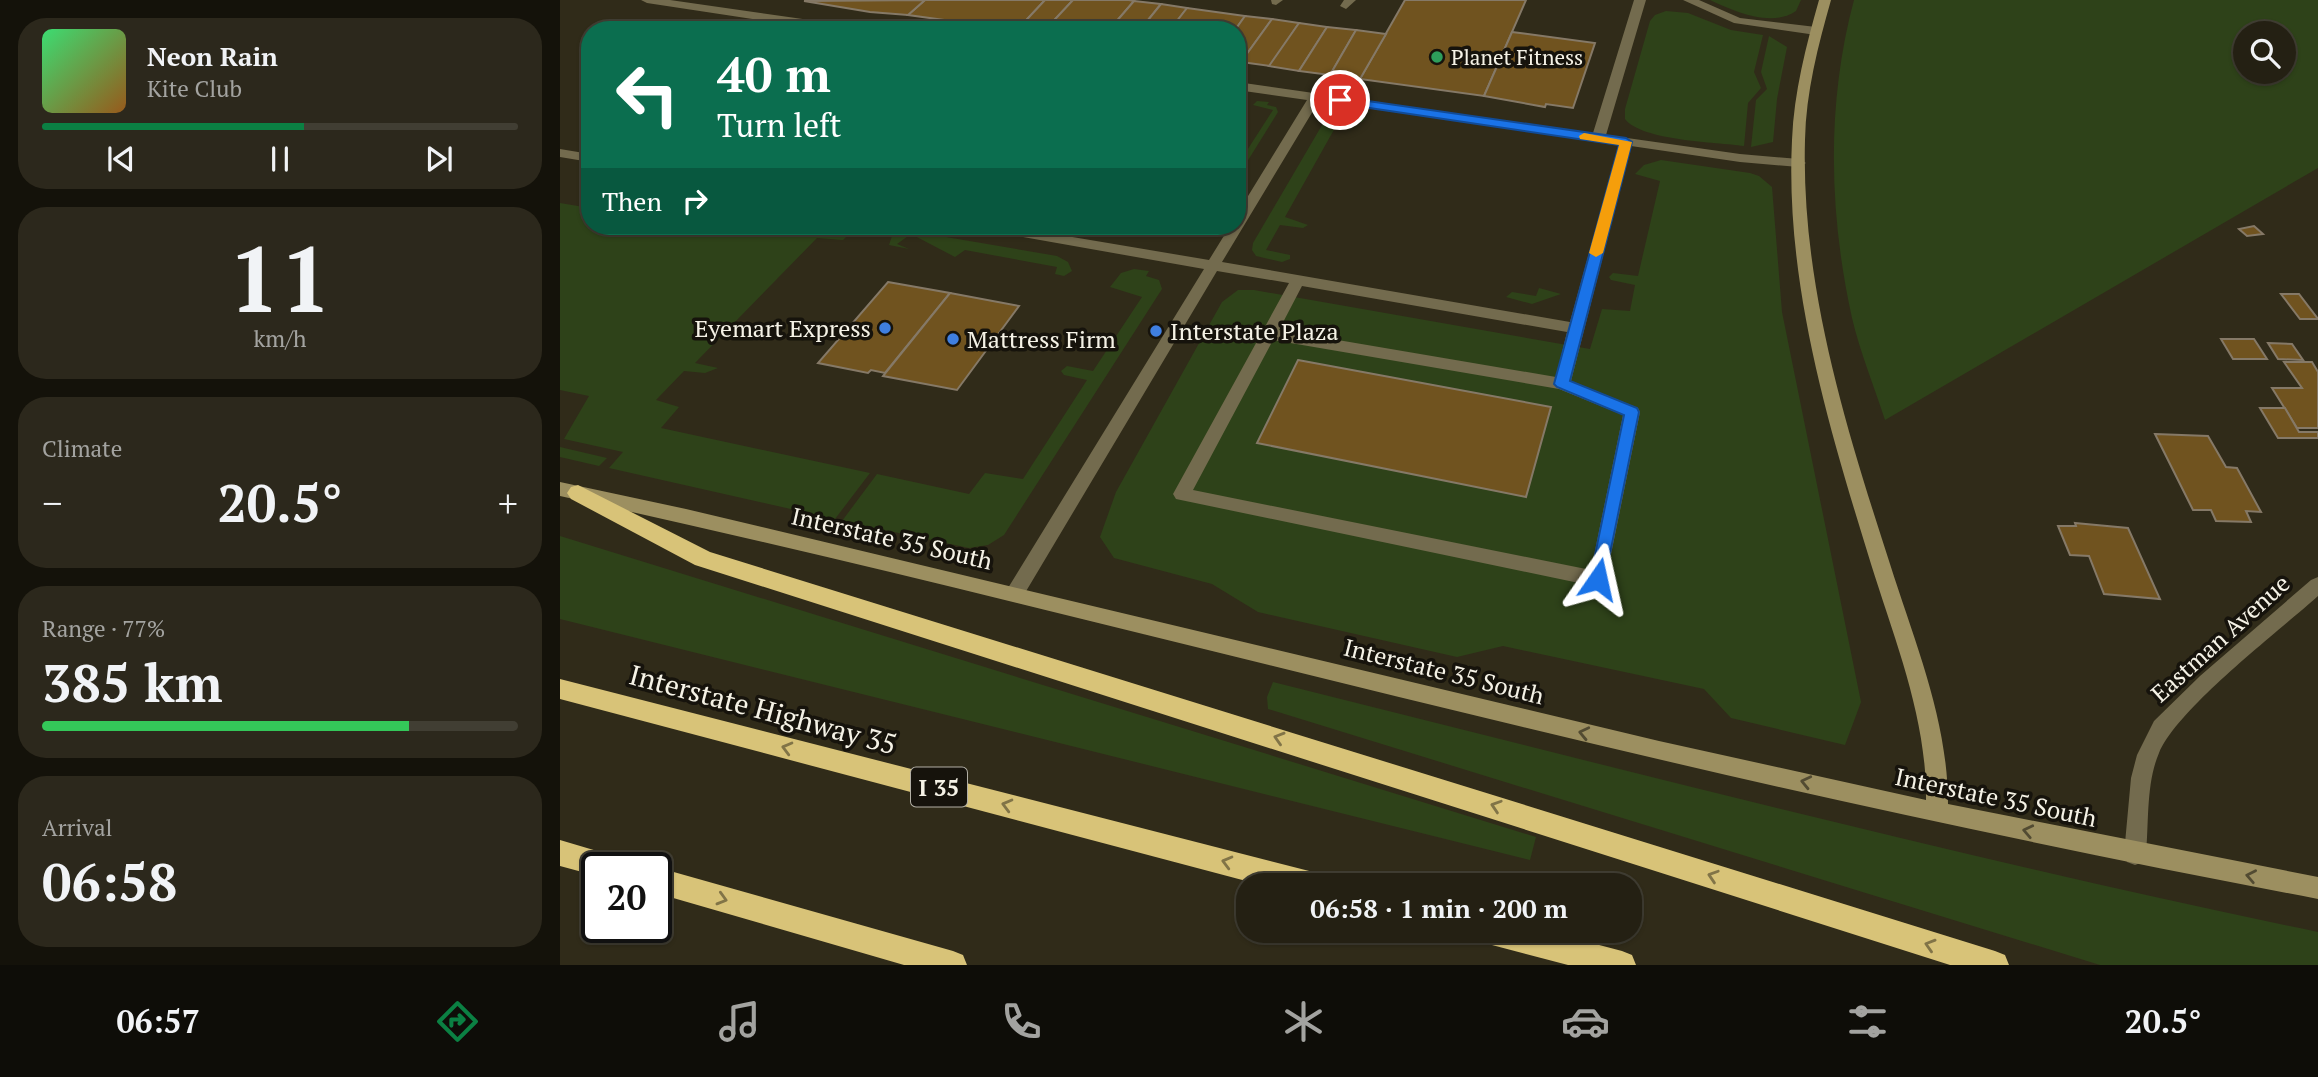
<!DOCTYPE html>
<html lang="en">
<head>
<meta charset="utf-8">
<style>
	:root { --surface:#242013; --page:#2c281c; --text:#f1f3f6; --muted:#a3a3a0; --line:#413e33; --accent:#0b8043 }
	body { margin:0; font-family:"PT Serif",serif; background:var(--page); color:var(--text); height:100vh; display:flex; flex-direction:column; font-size:26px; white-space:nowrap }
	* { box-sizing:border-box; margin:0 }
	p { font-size:23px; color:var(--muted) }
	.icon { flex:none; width:38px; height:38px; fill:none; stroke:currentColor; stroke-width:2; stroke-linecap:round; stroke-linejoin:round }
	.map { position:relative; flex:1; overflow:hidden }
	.side { display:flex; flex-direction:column; gap:18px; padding:18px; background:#14120a; width:560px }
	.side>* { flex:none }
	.top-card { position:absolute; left:21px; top:21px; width:665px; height:214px; border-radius:28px; box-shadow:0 2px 5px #0004,0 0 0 2px var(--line); background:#0b6e4f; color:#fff; overflow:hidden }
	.tools { position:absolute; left:1673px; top:21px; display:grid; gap:14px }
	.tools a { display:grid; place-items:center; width:63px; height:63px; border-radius:50%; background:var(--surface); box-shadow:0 2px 5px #0004,0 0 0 2px var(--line); font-size:35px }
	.speed { position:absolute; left:21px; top:852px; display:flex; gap:14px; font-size:35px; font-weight:700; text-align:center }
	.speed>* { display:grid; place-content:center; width:91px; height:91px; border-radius:50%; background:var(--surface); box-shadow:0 2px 5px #0004,0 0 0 2px var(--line); line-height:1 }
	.speed .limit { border:4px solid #111; border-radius:10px; background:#fff; color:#111 }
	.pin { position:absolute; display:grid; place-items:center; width:60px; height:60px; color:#fff; margin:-30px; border:4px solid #fff; border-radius:50%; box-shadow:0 2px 7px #0007 }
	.me { position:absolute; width:77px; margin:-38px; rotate:11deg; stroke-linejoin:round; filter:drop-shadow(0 0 5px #0008) }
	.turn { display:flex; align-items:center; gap:24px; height:147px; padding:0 21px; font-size:32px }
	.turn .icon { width:91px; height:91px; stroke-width:2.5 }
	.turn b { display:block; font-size:49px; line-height:60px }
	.then { display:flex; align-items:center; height:66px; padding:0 21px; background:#0003; gap:14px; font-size:26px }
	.big { font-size:52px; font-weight:800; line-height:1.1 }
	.side .tile { flex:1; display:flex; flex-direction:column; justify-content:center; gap:10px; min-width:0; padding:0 24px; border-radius:28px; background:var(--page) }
	.side .dial { align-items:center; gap:0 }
	.dial b { font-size:91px; line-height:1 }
	.song { display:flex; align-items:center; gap:21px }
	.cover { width:84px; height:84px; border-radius:10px; background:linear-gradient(135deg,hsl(140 70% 55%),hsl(30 70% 35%)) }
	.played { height:7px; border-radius:4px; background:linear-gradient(90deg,var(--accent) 55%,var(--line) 55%) }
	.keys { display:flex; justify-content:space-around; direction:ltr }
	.heat { display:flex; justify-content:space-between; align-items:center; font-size:38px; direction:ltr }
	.charge { height:10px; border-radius:5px; background:linear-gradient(90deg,#34c759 77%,var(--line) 0) }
	.trip { position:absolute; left:676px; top:873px; width:406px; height:70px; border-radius:28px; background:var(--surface); box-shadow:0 2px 5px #0004,0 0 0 2px var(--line); font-weight:800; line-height:70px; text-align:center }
	.dock { display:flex; height:112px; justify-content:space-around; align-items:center; background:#0e0d08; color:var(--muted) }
	.dock .icon { width:49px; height:49px }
	.dock .selected { color:var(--accent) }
	.dock b { font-size:32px; color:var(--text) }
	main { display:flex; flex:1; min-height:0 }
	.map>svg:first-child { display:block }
</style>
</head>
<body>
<main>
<section class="side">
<div class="tile">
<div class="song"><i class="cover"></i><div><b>Neon Rain</b><p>Kite Club</p></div></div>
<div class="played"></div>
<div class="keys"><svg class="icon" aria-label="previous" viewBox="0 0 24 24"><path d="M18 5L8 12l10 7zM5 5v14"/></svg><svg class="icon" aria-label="pause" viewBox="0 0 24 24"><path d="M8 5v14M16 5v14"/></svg><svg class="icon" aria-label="next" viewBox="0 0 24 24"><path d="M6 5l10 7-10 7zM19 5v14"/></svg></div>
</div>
<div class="tile dial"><b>11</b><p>km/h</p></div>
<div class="tile"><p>Climate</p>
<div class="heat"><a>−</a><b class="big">20.5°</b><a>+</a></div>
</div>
<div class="tile"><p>Range · 77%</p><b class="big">385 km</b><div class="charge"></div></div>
<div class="tile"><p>Arrival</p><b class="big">06:58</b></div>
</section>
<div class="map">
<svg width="1758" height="965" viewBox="0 0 1758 965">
	<rect width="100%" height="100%" fill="#302b19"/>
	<g fill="#2e4219" fill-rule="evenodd">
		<path d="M1150,0H1241L1236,11C1212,28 1173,11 1150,0Z"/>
		<path d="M1294,0H1758V168L1325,420C1314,386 1300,352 1292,318C1269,214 1266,104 1294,0ZM1685,33H1724V72H1685Z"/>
		<path d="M1106,11L1128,13L1171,30L1203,35L1194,72L1201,88L1188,103L1184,146C1156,142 1082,141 1065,119V109L1090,21L1095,15Z"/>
		<polygon points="1209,36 1227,47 1217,99 1213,142 1191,147 1196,100 1207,89 1201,72"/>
		<polygon points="697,101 709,102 707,105 716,107 718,112 677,178 677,154 684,155 713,110 693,105"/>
		<polygon points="783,113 806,118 802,122 780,119 725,217 748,225 743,228 720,225 706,250 730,255 730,259 722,262 696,256 692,250 693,243 765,120"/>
		<polygon points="1101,160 1190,173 1199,176 1212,187 1222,312 1301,702 1285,745 1171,718 1144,689 943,646 897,657 698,612 652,584 554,558 540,537 556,492 662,302 678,290 694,290 1030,349 1042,309 1070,311 1075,285 1051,280 1049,277 1053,273 1078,276 1100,181 1075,174 1084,165"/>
		<polygon points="0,203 30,208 30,226 197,226 255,236 266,226 288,226 287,236 283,240 257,238 135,363 158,368 145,373 124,371 96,400 119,407 101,428 310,473 275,519 49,468 63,452 4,439 29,396 0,390"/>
		<polygon points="345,230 497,256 508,262 512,271 504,276 495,274 497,267 405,250 395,257 351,234 337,244 349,249 329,245 332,236"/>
		<polygon points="574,269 589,271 586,276 599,280 602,289 444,535 428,545 409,548 282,521 317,474 409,494 425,473 463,479 527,380 504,375 501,371 507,366 533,371 582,297 550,287 561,273"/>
		<polygon points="979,288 1001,294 972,304 946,297 952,292 976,296"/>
		<polygon points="0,447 47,458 39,466 0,457"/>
		<polygon points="0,536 976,837 970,860 0,619"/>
		<path d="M713,682C1061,769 1407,859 1758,932V965H1540L708,709L707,697Z"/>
	</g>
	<g fill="#70531f" stroke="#857967" stroke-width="2">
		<polygon points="365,0 485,0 457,30 348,15"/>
		<polygon points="365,0 348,15 310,12 244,1"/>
		<polygon points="485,0 513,0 485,30 457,30"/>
		<polygon points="513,0 569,0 574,1 549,30 485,30"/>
		<polygon points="845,0 966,0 924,96 800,79"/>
		<polygon points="574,1 601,4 580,30 549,30"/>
		<polygon points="601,4 627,8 610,30 580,30"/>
		<polygon points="627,8 685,16 675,30 610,30"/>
		<polygon points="685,16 712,19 681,62 677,62 677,30 675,30"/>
		<polygon points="712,19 739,23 710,66 681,62"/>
		<polygon points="739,23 767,27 739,71 709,66"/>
		<polygon points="767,27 796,30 770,75 739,71"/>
		<polygon points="796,30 826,34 800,79 770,75"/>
		<polygon points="952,32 1035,43 1013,108 986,104 985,107 924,96"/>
		<polygon points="1694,226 1703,234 1687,236 1679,229"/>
		<polygon points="328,282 390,293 325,373 311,370 308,373 258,363"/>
		<polygon points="390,293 459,306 397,390 323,376"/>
		<polygon points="1721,294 1739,294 1758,319 1740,319"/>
		<polygon points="1661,339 1694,339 1707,359 1673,359"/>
		<polygon points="1708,343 1732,344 1743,360 1718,359"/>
		<polygon points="738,360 991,407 966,497 697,443"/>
		<polygon points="1724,362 1752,362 1758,372 1758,428 1737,428 1712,388 1742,388"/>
		<polygon points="1700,408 1725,408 1739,432 1758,432 1758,438 1718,438"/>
		<polygon points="1595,434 1648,436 1666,467 1677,468 1701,512 1686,511 1691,522 1656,521 1651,510 1633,510"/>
		<polygon points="1515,523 1568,528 1600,599 1544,594 1529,556 1510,555 1498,526 1516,526"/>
	</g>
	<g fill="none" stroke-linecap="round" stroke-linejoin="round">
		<g fill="#736b4e" fill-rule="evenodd">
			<polygon points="81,0 110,0 292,26 298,30 266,30 87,3"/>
			<polygon points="711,0 723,0 716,5 712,4"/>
			<polygon points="784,0 796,0 786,9 780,6"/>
			<path d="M1074,0H1086L1046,135L1180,154L1239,159L1246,163L1239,167L1180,162L1071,146L1011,381L1078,408L1080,412L1045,584L1038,587L616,499L613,494L729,283L657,271L462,598L455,601L448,598L446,593L448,588L644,269L423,230L416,226H447L649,260L670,226H677V214L747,100L677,90V82L1033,133ZM759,101L1059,145L1010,322L662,262ZM742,286L1007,332L996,377L719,330ZM713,340L999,389L1063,415L1031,570L633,490Z"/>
			<polygon points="1123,0 1139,0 1180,18 1256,27 1262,31 1256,35 1174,23"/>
			<polygon points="0,149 30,154 30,162 0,157"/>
		</g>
		<path fill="#736b4e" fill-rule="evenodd" d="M1758,577V596C1718,632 1618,708 1599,753C1586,783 1589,822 1586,854L1583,862L1575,865L1567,862L1564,854L1571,778L1577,755L1594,721L1640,676L1751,580Z"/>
		<path fill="#9c8f60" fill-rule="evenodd" d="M1259,0H1271C1258,46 1246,92 1245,140C1241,285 1286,428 1330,564C1355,643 1388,720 1388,804L1758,877V899C1538,857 1319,811 1102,760C734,674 369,577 0,496V482L126,509L1099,741L1366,800C1367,718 1335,641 1311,564C1269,428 1225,284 1232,140C1234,92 1246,46 1259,0Z"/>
		<g fill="#d8c378" fill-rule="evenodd">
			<polygon points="18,485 150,552 1435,951 1445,955 1449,965 1390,965 135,565 11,499 7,493 11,487"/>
			<polygon points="0,679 757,873 767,877 770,886 705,886 0,699"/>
			<polygon points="0,840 64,859 67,868 37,868 37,876 0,866"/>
			<polygon points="96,867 393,951 403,955 407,965 344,965 96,893 96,868 93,868"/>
			<polygon points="918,931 986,931 1062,951 1072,955 1076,965 1008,965 932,945 922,941"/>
		</g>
	</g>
	<defs><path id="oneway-chevron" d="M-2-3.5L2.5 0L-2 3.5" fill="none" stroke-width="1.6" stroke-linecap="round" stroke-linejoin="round" transform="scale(1.75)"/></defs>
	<g stroke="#524b32">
		<use href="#oneway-chevron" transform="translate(1024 733) rotate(-167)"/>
		<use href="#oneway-chevron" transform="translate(1246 782) rotate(-167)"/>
		<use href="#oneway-chevron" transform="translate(1468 831) rotate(-168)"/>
		<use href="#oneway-chevron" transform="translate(1691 876) rotate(-169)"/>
	</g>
	<g stroke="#817447">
		<use href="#oneway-chevron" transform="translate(719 738) rotate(-163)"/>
		<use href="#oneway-chevron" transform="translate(227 748) rotate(-165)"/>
		<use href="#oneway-chevron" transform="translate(447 805) rotate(-165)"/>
		<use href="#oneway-chevron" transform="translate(936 806) rotate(-162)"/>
		<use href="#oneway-chevron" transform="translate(667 862) rotate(-165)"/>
		<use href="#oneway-chevron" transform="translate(1153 876) rotate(-162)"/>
		<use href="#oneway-chevron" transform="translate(162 899) rotate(16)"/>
		<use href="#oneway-chevron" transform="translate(1370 945) rotate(-163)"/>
	</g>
	<polygon fill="#1a73e8" stroke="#114b97" stroke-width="2" points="780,97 1066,138 1072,142 1010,381 1077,408 1079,412 1044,583 1038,585 1030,579 1064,415 997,387 994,384 1059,145 776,103 774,100"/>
	<polygon fill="#f59e0b" points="1024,133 1072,142 1043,253 1036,257 1029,253 1059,145 1020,139 1019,136"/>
	<circle fill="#2e9e5b" stroke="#16130c" stroke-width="2.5" cx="877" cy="57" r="7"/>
	<g fill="#3f7fe0" stroke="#16130c" stroke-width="2.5">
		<circle cx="325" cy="328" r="7"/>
		<circle cx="596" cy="331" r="7"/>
		<circle cx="393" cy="339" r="7"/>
	</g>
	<g text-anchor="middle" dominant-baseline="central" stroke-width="7" stroke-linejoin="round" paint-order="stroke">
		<g font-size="21" fill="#f5f2e6" stroke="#16130c" text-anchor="start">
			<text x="891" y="57">Planet Fitness</text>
		</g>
		<rect fill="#16130c" stroke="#b2afa5" stroke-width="2" x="351" y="767.5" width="56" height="39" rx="5"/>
		<g font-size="23" font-weight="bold" fill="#f5f2e6">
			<text x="379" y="787">I 35</text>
		</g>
		<g font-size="24" fill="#f5f2e6" stroke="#16130c" text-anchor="start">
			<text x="311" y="328" text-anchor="end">Eyemart Express</text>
			<text x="610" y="331">Interstate Plaza</text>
			<text x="407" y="339">Mattress Firm</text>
		</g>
		<g font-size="24" fill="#f5f2e6" stroke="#16130c">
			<text transform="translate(332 538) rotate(13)">Interstate 35 South</text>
			<text transform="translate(1660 638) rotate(-42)">Eastman Avenue</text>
			<text transform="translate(884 671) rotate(14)">Interstate 35 South</text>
			<text transform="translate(1436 797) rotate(12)">Interstate 35 South</text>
		</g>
		<g font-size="28" fill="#f5f2e6" stroke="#16130c">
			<text transform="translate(203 709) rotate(15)">Interstate Highway 35</text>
		</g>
	</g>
</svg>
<div class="tools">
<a><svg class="icon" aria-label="search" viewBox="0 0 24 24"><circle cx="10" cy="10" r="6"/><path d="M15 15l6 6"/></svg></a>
</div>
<div class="speed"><div class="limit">20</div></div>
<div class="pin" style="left:780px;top:100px;background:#d93025"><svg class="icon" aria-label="arrive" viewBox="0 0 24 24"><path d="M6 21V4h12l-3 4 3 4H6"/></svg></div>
<svg class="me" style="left:1038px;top:579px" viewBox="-20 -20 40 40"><path d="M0-17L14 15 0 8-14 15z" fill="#1a73e8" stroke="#fff" stroke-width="4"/></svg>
<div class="trip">06:58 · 1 min · 200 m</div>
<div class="top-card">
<div class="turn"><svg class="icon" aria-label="left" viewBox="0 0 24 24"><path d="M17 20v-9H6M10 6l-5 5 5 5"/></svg><div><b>40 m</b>Turn left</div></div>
<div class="then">Then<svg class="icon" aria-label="right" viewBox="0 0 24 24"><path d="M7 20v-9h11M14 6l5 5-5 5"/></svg></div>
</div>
</div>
</main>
<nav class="dock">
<b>06:57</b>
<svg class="icon selected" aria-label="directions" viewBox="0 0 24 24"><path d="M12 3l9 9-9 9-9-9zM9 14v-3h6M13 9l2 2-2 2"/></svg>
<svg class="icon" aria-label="music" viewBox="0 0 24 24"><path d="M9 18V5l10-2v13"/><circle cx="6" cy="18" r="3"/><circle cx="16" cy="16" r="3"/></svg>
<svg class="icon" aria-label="phone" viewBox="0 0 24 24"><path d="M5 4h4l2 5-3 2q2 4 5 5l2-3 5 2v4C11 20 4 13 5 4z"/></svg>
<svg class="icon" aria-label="climate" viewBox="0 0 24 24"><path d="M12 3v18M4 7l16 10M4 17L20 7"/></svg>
<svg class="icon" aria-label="car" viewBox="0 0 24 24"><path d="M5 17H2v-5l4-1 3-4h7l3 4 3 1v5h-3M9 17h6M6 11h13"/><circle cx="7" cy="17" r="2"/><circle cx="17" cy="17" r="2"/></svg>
<svg class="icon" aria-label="filters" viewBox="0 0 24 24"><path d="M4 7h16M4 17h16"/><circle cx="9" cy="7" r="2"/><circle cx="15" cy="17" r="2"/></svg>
<b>20.5°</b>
</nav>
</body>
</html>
